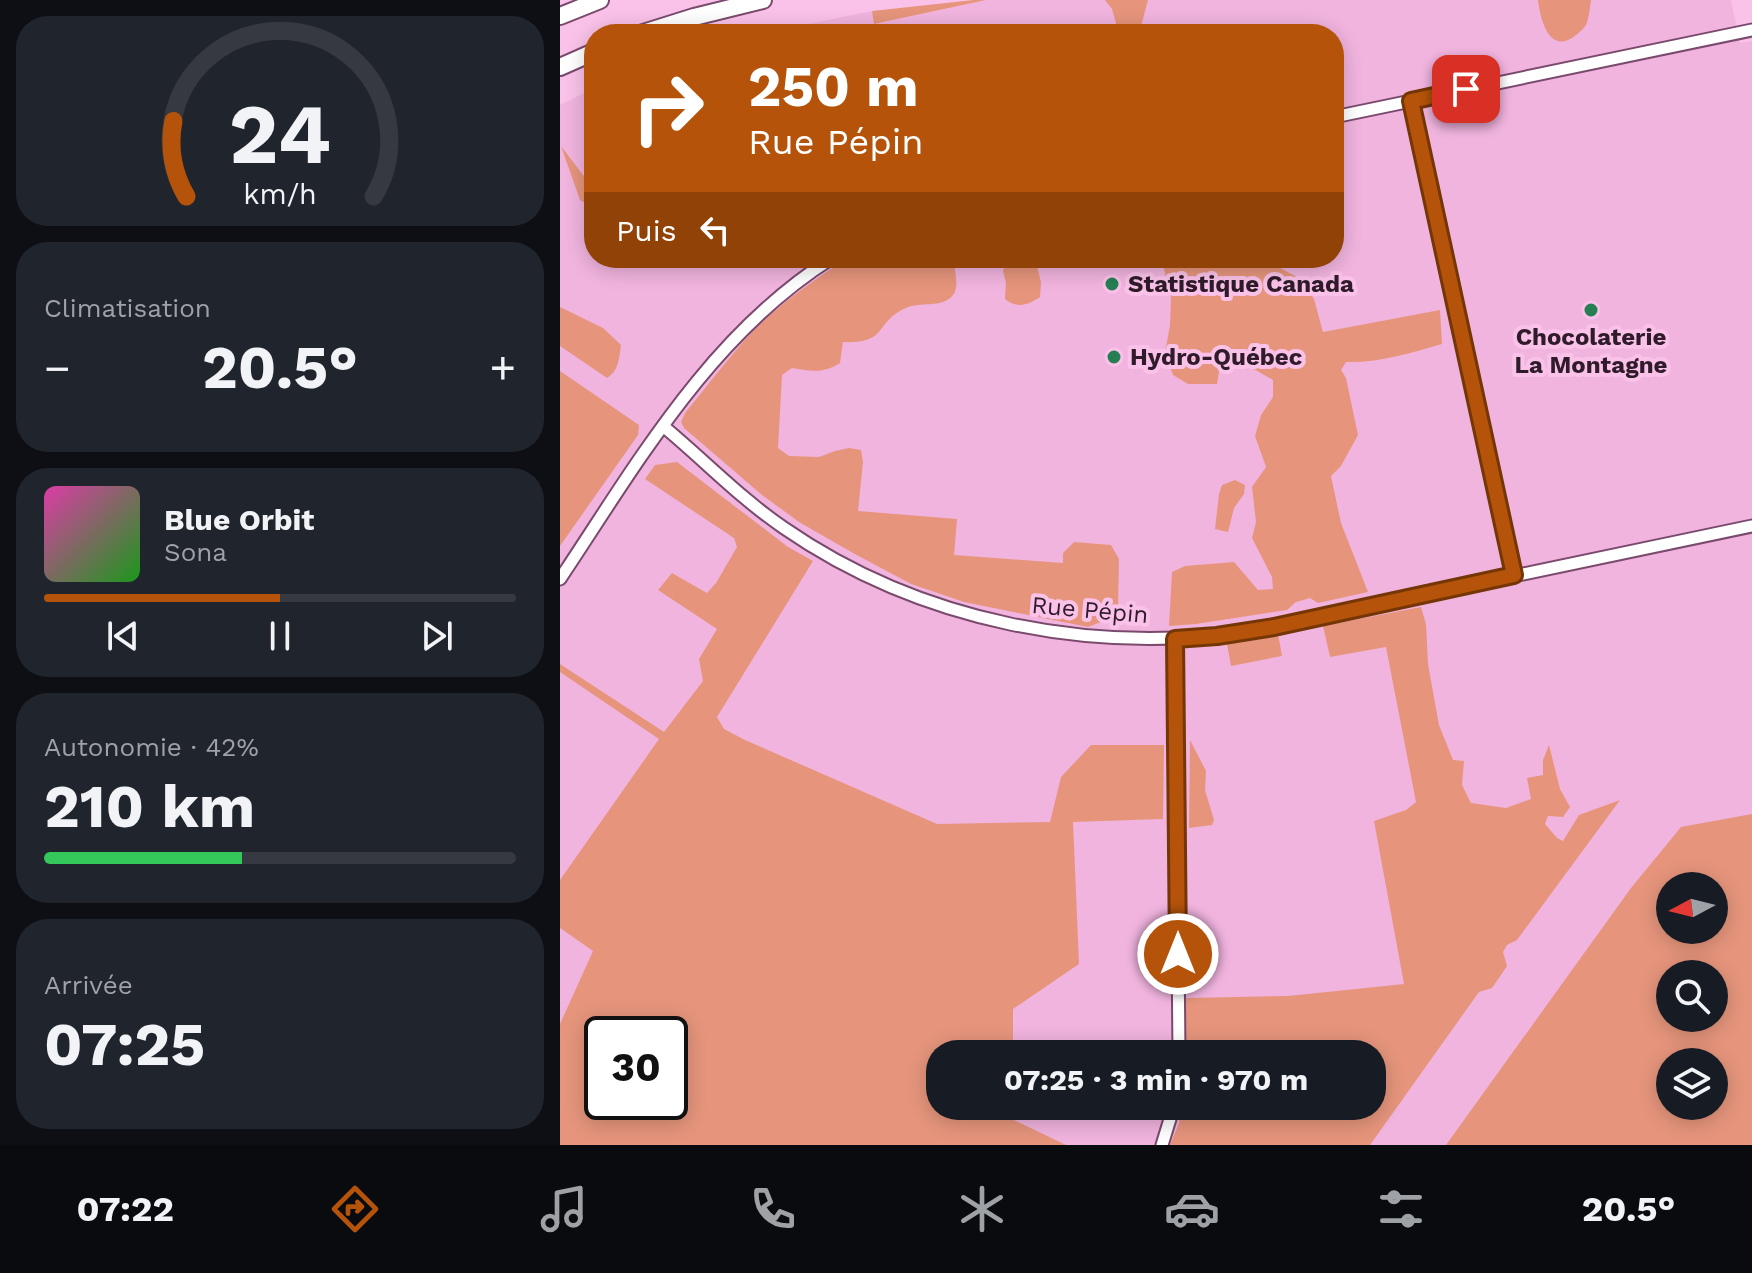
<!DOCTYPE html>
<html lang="fr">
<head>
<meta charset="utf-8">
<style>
	:root { --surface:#171b24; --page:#20242c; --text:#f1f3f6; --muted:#9ea1a6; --line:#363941; --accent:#b45309 }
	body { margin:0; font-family:"Work Sans",sans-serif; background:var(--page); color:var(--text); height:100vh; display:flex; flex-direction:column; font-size:30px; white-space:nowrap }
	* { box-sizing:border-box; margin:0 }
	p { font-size:26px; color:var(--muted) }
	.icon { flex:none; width:44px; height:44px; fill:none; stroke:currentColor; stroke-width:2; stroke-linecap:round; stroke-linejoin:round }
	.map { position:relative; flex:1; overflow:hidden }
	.drawer { display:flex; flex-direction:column; gap:16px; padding:16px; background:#0d0f14; width:560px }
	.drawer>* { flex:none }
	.hud { position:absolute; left:24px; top:24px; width:760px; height:244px; border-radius:32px; box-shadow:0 4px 20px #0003; background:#b45309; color:#fff; overflow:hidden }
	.needle { width:52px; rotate:263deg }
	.buttons { position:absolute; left:1096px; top:872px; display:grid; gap:16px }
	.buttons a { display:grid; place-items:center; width:72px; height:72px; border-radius:50%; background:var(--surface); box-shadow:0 4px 20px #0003; font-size:40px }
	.speed { position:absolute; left:24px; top:1016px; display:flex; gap:16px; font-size:40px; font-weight:700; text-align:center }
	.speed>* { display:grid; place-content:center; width:104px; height:104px; border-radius:50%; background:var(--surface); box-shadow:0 4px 20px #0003; line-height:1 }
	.speed .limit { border:4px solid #111; border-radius:12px; background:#fff; color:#111 }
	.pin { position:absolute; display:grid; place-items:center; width:68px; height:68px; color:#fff; margin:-34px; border-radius:16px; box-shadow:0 4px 12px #0006 }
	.me { position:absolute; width:88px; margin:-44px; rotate:0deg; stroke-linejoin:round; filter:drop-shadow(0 0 6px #0008) }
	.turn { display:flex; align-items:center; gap:28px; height:168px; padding:0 32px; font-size:36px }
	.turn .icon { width:104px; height:104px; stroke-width:2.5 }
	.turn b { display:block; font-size:56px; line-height:68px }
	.then { display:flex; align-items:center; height:76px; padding:0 32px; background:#0003; gap:16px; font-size:30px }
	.big { font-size:60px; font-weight:700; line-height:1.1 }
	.drawer .card { flex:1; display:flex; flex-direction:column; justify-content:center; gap:12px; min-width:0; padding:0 28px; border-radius:32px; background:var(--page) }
	.drawer .dial { align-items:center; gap:0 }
	.dial svg { height:208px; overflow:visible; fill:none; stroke:var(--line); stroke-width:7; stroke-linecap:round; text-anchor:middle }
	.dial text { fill:var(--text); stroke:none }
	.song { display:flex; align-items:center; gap:24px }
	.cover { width:96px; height:96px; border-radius:12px; background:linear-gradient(135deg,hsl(320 70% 55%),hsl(120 70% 35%)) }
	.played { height:8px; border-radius:4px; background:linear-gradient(90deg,var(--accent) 50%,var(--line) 50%) }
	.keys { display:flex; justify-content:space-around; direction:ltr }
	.heat { display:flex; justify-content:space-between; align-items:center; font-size:44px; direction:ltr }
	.charge { height:12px; border-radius:6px; background:linear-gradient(90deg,#34c759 42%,var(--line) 0) }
	.trip { position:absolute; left:366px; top:1040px; width:460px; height:80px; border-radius:32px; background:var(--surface); box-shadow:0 4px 20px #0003; font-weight:700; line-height:80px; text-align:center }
	.tab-bar { display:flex; height:128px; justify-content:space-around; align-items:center; background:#090b0e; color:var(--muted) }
	.tab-bar .icon { width:56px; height:56px }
	.tab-bar .current { color:var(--accent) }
	.tab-bar b { font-size:36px; color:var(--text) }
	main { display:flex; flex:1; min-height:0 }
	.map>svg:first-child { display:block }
</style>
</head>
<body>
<main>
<section class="drawer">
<div class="card dial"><svg viewBox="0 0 100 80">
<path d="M14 69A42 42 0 1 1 86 69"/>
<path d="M14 69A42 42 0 0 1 9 40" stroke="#b45309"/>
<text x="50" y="56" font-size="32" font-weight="700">24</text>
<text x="50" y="72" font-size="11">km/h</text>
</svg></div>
<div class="card"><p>Climatisation</p>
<div class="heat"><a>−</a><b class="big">20.5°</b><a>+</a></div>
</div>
<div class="card">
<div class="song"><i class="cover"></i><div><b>Blue Orbit</b><p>Sona</p></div></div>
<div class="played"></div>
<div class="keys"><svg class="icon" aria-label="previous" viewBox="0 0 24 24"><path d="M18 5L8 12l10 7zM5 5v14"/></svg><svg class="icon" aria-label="pause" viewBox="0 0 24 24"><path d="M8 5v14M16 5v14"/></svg><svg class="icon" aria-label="next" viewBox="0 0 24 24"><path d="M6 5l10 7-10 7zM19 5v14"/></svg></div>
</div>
<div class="card"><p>Autonomie · 42%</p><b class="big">210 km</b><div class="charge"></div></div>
<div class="card"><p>Arrivée</p><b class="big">07:25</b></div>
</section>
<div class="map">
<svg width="1192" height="1145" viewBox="0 0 1192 1145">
	<rect width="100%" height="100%" fill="#fac2e9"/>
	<path fill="#f1b4df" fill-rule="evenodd" d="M426,0H1171L1180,43L1192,41V1145H0V105L34,88V258H774V34H200L312,11L315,24ZM1110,886H1154V930H1110ZM1110,974H1154V1018H1110ZM42,1034H110V1102H42ZM380,1054H812V1106H380ZM1110,1062H1154V1106H1110Z"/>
	<g fill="#e6957c" fill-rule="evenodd">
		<polygon points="414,0 426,0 314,24 312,11"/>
		<polygon points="545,0 588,0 579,34 559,34 552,9"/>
		<path d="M978,0H1031C1030,7 1029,18 1026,25C1023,30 1016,35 1012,38C988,53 980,17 978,0Z"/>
		<polygon points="1,146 23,175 34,182 34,204 27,204 20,200"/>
		<path d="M287,258H393C394,268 400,286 393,295C382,309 360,301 346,308C314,322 329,344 283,342L280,363C263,374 251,371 232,368L222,375L218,448L229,456L259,457L275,451L289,448L301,450L303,462L298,511L397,519L394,555L503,563V553L514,542L551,545L559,559L558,607L546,620L528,627L404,602L351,584L293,553L239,522L202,495L124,428L121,422L125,413C148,385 169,357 193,331C221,303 254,280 287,258Z"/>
		<path d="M457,258L476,263L481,282L480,297C468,305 457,309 445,299L446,283L443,271L447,261Z"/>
		<path d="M603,258H691L720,268L741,279L754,299L763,332L880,310L882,344C850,353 820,363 786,362L781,370L786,378L798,435L781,466L771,476L781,523L808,592L758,603L750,598L736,602L727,610L636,624L609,626L612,572L625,566L674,562L698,590L713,589L712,577L692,538L696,522L692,487L706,467L695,436L701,415L713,397V380L687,365L661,360L657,384H628L613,375L605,353L610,325L611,297L603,265Z"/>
		<path d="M0,307L43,328L61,345C59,358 59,371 47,378L0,346Z"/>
		<polygon points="0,371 79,425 78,435 0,546"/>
		<path d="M117,462L228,547L253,561L157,717L164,729L185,740L377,824L490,822L501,777L531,745H604L603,819L513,822L519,964L453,1009V1054H380V1106H454V1120L506,1145H0V1024L33,951L0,928V880L99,739L0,672V664L104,732L143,681L139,659L157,629L98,590L112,573L147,593L156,583L177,547L174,538L85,479L95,465ZM42,1034H110V1102H42Z"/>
		<polygon points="675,480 685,485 684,494 674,508 668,532 655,529 659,494 662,485"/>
		<polygon points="861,607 866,624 868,664 879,725 893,760 904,761 902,785 911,803 946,808 971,799 967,778 983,775 983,760 989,745 1000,789 1010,807 1003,817 988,816 985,824 997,838 1003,841 1019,815 1060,800 957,940 947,945 943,952 947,966 932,988 919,992 810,1145 610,1145 619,1123 622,1106 812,1106 812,1054 626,1054 626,998 728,996 844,984 814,821 846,810 856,802 826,647 770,657 763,626"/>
		<polygon points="718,634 722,656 671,666 667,644"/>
		<polygon points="630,740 646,771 645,790 654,820 652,825 629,828"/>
		<path d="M1192,814V1145H886L1071,888L1121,827ZM1110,886H1154V930H1110ZM1110,974H1154V1018H1110ZM1110,1062H1154V1106H1110Z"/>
	</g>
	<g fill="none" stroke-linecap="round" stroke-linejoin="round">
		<g stroke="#7a4a6d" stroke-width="15">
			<g id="minor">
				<polyline points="851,101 954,575"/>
				<polyline points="774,117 1192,30"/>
				<path d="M103,426C144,460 180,498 224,528C360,622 534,656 696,630L1192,526"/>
				<path d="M0,579C78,462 150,335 272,258"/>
				<polyline points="615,639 619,1054"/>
				<polyline points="602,1145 614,1106"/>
			</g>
		</g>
		<g stroke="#7a4a6d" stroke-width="20">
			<g id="highway">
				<polyline points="0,16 40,0"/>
				<polyline points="80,34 134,17 203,0"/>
				<polyline points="0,67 34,52"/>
			</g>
		</g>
		<use href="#minor" stroke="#fff" stroke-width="11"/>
		<use href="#highway" stroke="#fff" stroke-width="16"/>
	</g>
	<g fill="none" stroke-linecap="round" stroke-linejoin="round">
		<g stroke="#753606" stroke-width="20">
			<polyline id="route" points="618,954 615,639 657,636 714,627 954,575 851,101 906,89"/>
		</g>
		<use href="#route" stroke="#b45309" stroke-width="14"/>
	</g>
	<g fill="#267f53" stroke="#fac2e9" stroke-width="3">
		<circle cx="552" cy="284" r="8"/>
		<circle cx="1031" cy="310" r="8"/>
		<circle cx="554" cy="357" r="8"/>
	</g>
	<g text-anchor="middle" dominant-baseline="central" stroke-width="8" stroke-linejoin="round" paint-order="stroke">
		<g font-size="24" font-weight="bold" fill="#2f1b2a" stroke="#fac2e9" text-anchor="start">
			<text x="568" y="284">Statistique Canada</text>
			<text x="1031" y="337" text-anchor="middle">Chocolaterie<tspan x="1031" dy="28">La Montagne</tspan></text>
			<text x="570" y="357">Hydro-Québec</text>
		</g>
		<g font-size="24" fill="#2f1b2a" stroke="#fac2e9">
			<text transform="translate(530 610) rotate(5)">Rue Pépin</text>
		</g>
	</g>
</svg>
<div class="buttons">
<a><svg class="needle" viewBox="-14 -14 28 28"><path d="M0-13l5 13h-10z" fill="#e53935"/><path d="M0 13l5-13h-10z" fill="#9ea1a6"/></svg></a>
<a><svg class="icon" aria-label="search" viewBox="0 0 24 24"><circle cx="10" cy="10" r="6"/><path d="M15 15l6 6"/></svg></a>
<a><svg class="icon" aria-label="layers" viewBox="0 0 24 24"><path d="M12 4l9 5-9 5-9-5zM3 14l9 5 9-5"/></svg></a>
</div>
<div class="speed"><div class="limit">30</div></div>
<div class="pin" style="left:906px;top:89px;background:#d93025"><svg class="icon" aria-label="arrive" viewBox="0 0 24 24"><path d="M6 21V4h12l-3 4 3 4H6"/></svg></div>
<svg class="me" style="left:618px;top:954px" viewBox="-20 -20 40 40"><circle r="17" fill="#b45309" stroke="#fff" stroke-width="3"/><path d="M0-11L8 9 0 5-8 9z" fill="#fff"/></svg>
<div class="trip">07:25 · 3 min · 970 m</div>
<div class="hud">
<div class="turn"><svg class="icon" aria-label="right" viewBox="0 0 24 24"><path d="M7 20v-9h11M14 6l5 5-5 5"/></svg><div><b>250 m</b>Rue Pépin</div></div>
<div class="then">Puis<svg class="icon" aria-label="left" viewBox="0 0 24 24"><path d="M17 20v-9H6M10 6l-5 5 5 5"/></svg></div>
</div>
</div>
</main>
<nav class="tab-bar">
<b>07:22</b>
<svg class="icon current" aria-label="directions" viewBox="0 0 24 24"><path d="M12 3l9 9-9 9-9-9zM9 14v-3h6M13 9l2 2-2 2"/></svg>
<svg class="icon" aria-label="music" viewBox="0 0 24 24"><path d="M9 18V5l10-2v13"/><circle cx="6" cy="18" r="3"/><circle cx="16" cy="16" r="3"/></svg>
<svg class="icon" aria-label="phone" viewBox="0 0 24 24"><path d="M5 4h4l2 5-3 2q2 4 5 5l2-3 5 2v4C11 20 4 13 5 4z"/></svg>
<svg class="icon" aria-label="climate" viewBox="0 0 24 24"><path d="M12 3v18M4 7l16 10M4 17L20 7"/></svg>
<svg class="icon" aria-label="car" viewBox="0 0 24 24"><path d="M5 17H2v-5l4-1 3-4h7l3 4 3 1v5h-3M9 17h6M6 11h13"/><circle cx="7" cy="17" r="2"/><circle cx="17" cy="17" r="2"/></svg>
<svg class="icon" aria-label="filters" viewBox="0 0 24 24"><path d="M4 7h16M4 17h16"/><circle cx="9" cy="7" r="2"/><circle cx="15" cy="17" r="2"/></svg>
<b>20.5°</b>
</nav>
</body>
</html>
